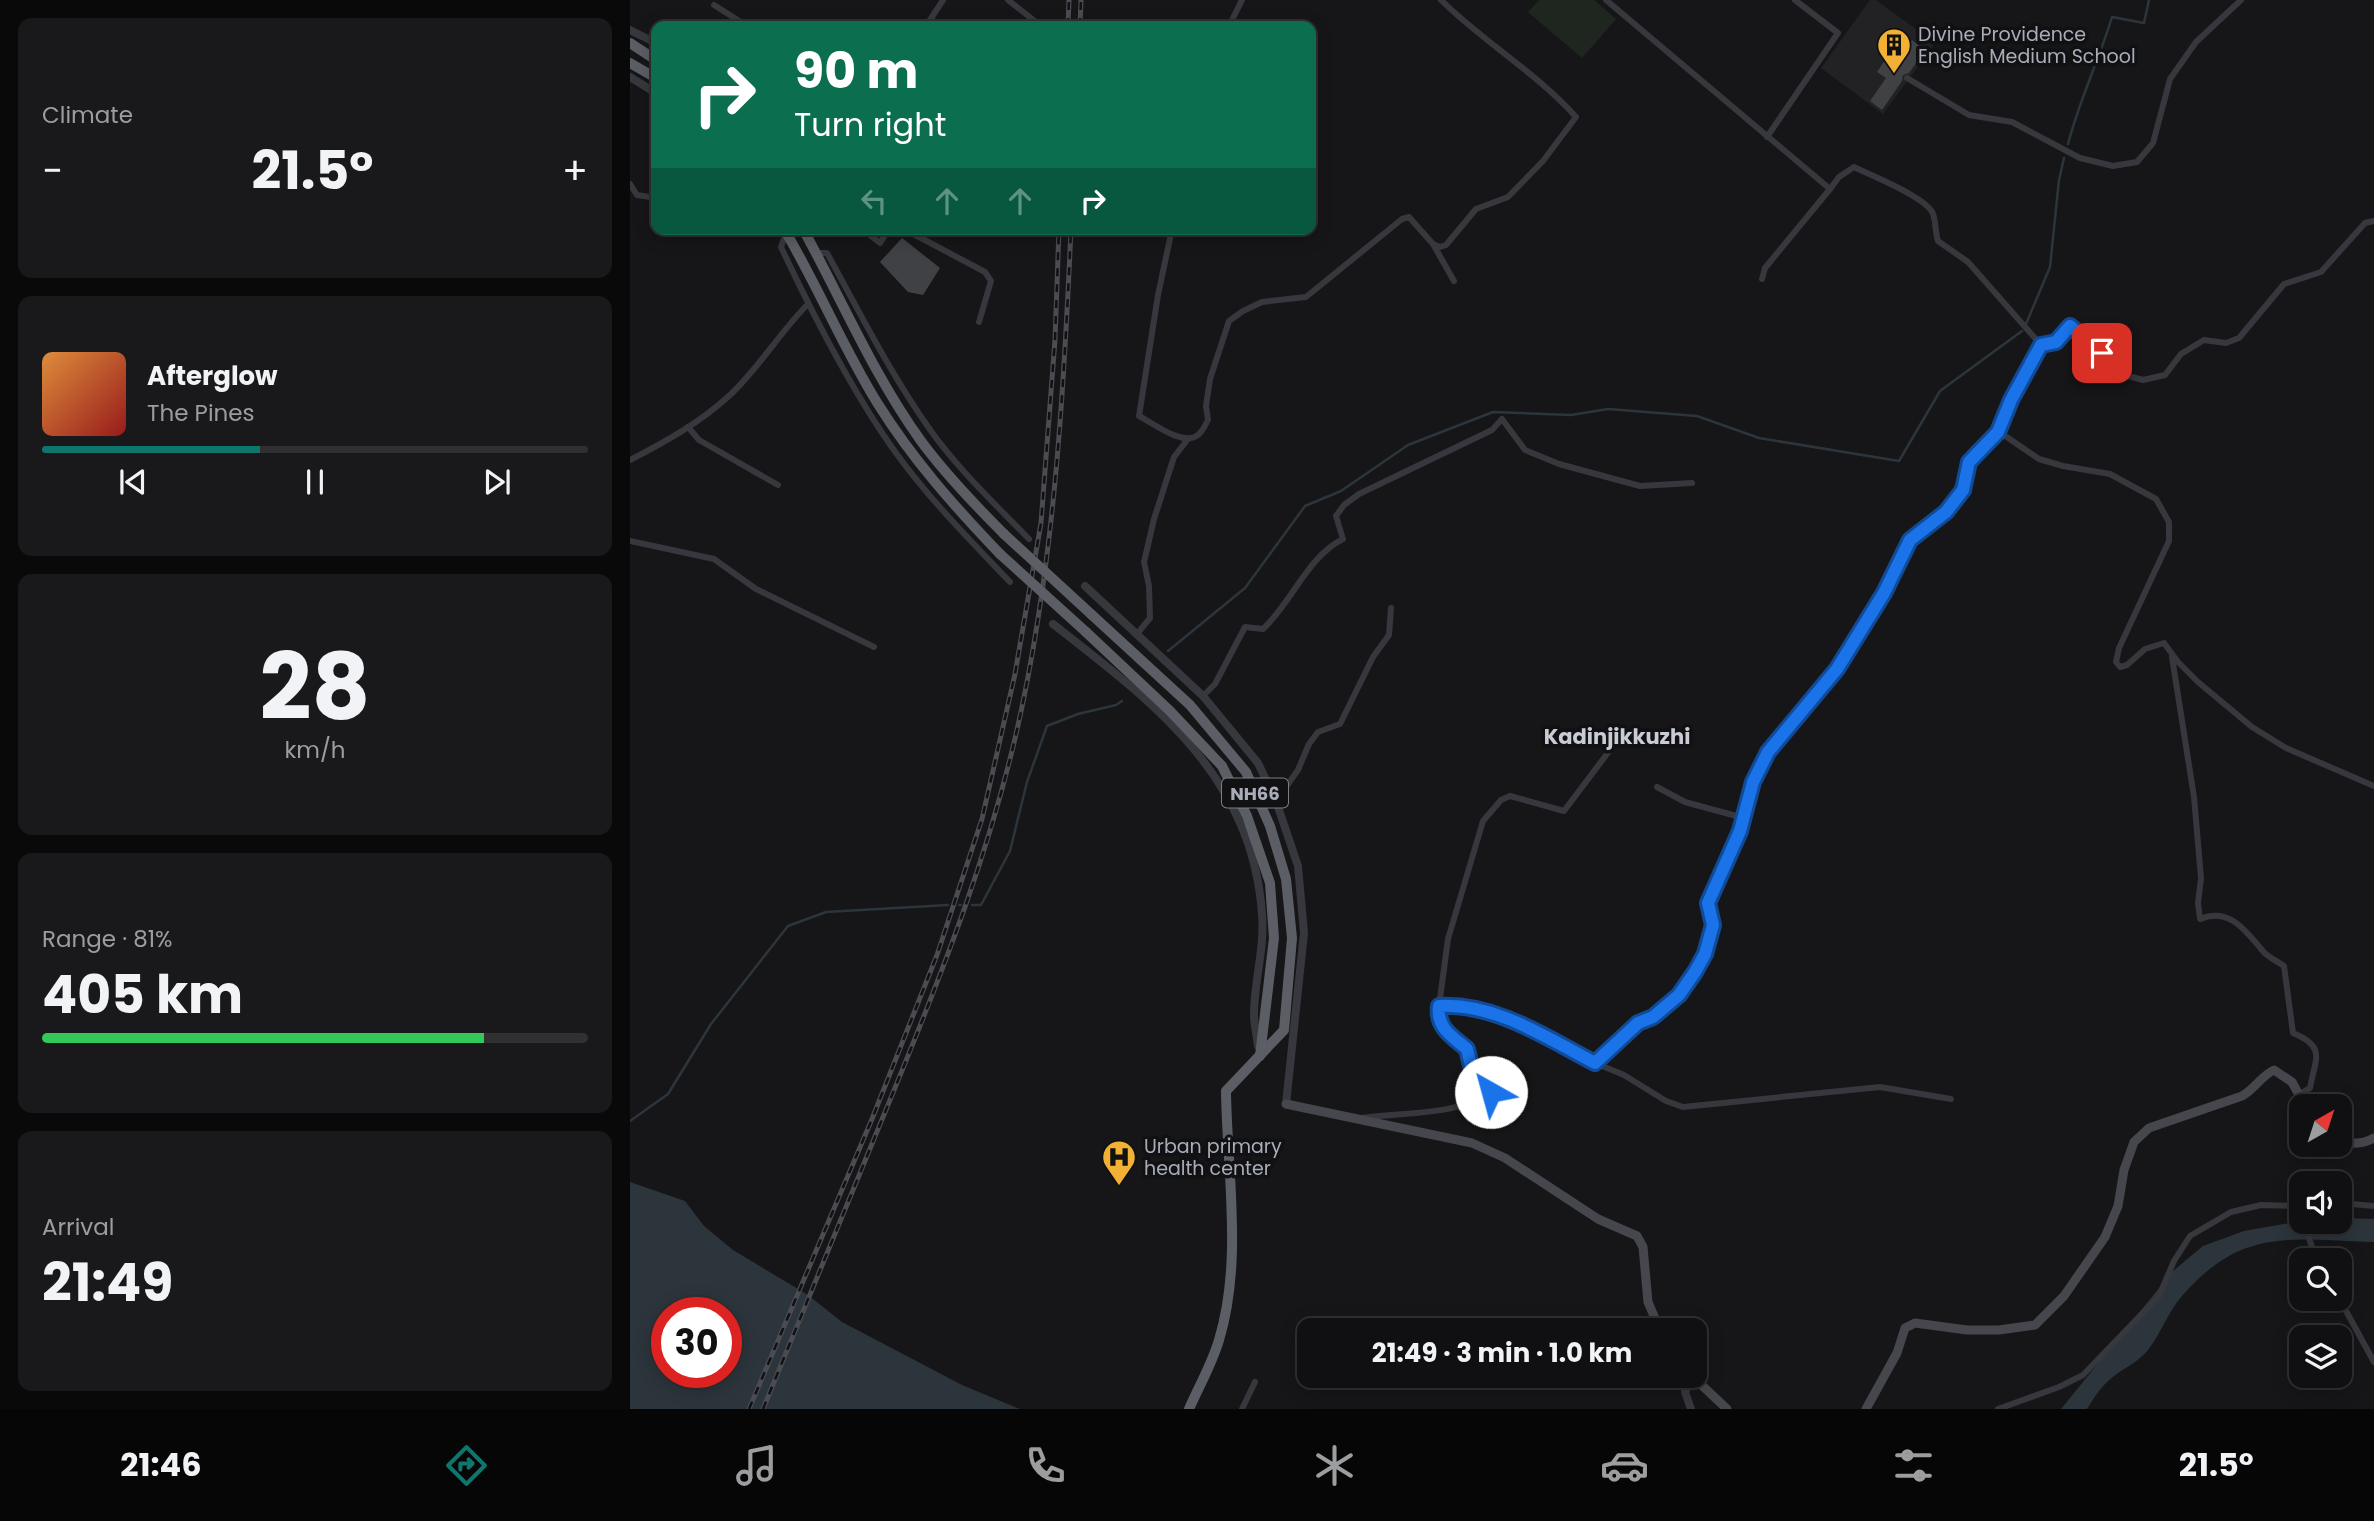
<!DOCTYPE html>
<html lang="en">
<head>
<meta charset="utf-8">
<style>
	:root { --surface:#101012; --page:#19191b; --text:#f1f3f6; --muted:#9c9d9f; --line:#303032; --accent:#0f766e }
	body { margin:0; font-family:Poppins,sans-serif; background:var(--page); color:var(--text); height:100vh; display:flex; flex-direction:column; font-size:26px; white-space:nowrap }
	* { box-sizing:border-box; margin:0 }
	p { font-size:23px; color:var(--muted) }
	.icon { flex:none; width:38px; height:38px; fill:none; stroke:currentColor; stroke-width:2; stroke-linecap:round; stroke-linejoin:round }
	.map { position:relative; flex:1; overflow:hidden }
	.details { display:flex; flex-direction:column; gap:18px; padding:18px; background:#09090a; width:630px }
	.details>* { flex:none }
	.hud { position:absolute; left:21px; top:21px; width:665px; height:214px; border-radius:14px; box-shadow:0 4px 18px #0003,0 0 0 2px var(--line); background:#0b6e4f; color:#fff; overflow:hidden }
	.needle { width:46px; rotate:39deg }
	.tools { position:absolute; left:1659px; top:1094px; display:grid; gap:14px }
	.tools a { display:grid; place-items:center; width:63px; height:63px; border-radius:14px; background:var(--surface); box-shadow:0 4px 18px #0003,0 0 0 2px var(--line); font-size:35px }
	.speed { position:absolute; left:21px; top:1297px; display:flex; gap:14px; font-size:35px; font-weight:700; text-align:center }
	.speed>* { display:grid; place-content:center; width:91px; height:91px; border-radius:50%; background:var(--surface); box-shadow:0 4px 18px #0003,0 0 0 2px var(--line); line-height:1 }
	.speed .limit { border:10px solid #d22; background:#fff; color:#111 }
	.pin { position:absolute; display:grid; place-items:center; width:60px; height:60px; color:#fff; margin:-30px; border-radius:14px; box-shadow:0 4px 10px #0006 }
	.me { position:absolute; width:77px; margin:-38px; rotate:322deg; stroke-linejoin:round; filter:drop-shadow(0 0 5px #0008) }
	.turn { display:flex; align-items:center; gap:24px; height:147px; padding:0 28px; font-size:32px }
	.turn .icon { width:91px; height:91px; stroke-width:2.5 }
	.turn b { display:block; font-size:49px; line-height:60px }
	.lanes { display:flex; align-items:center; height:66px; padding:0 28px; background:#0003; justify-content:center; gap:35px; direction:ltr }
	.lanes .off { opacity:.35 }
	.big { font-size:52px; font-weight:700; line-height:1.1 }
	.details .card { flex:1; display:flex; flex-direction:column; justify-content:center; gap:10px; min-width:0; padding:0 24px; border-radius:14px; background:var(--page) }
	.details .dial { align-items:center; gap:0 }
	.dial b { font-size:91px; line-height:1 }
	.song { display:flex; align-items:center; gap:21px }
	.cover { width:84px; height:84px; border-radius:10px; background:linear-gradient(135deg,hsl(30 70% 55%),hsl(0 70% 35%)) }
	.played { height:7px; border-radius:4px; background:linear-gradient(90deg,var(--accent) 40%,var(--line) 40%) }
	.keys { display:flex; justify-content:space-around; direction:ltr }
	.heat { display:flex; justify-content:space-between; align-items:center; font-size:38px; direction:ltr }
	.charge { height:10px; border-radius:5px; background:linear-gradient(90deg,#34c759 81%,var(--line) 0) }
	.trip { position:absolute; left:667px; top:1318px; width:410px; height:70px; border-radius:14px; background:var(--surface); box-shadow:0 4px 18px #0003,0 0 0 2px var(--line); font-weight:700; line-height:70px; text-align:center }
	.dock { display:flex; height:112px; justify-content:space-around; align-items:center; background:#060607; color:var(--muted) }
	.dock .icon { width:49px; height:49px }
	.dock .current { color:var(--accent) }
	.dock b { font-size:32px; color:var(--text) }
	main { display:flex; flex:1; min-height:0 }
	.map>svg:first-child { display:block }
</style>
</head>
<body>
<main>
<section class="details">
<div class="card"><p>Climate</p>
<div class="heat"><a>−</a><b class="big">21.5°</b><a>+</a></div>
</div>
<div class="card">
<div class="song"><i class="cover"></i><div><b>Afterglow</b><p>The Pines</p></div></div>
<div class="played"></div>
<div class="keys"><svg class="icon" aria-label="previous" viewBox="0 0 24 24"><path d="M18 5L8 12l10 7zM5 5v14"/></svg><svg class="icon" aria-label="pause" viewBox="0 0 24 24"><path d="M8 5v14M16 5v14"/></svg><svg class="icon" aria-label="next" viewBox="0 0 24 24"><path d="M6 5l10 7-10 7zM19 5v14"/></svg></div>
</div>
<div class="card dial"><b>28</b><p>km/h</p></div>
<div class="card"><p>Range · 81%</p><b class="big">405 km</b><div class="charge"></div></div>
<div class="card"><p>Arrival</p><b class="big">21:49</b></div>
</section>
<div class="map">
<svg width="1744" height="1409" viewBox="0 0 1744 1409">
	<rect width="100%" height="100%" fill="#161618"/>
	<polygon fill="#222225" points="1240,0 1246,0 1305,43 1253,114 1191,68"/>
	<polygon fill="#1e261f" points="909,0 964,0 986,19 952,58 898,12"/>
	<g fill="#2c353c" fill-rule="evenodd">
		<path d="M0,1182L55,1201L74,1226L103,1250L178,1295L212,1322L332,1385L390,1409H0ZM37,1312H96V1372H37Z"/>
		<path d="M1710,1218L1744,1219V1242C1661,1240 1613,1226 1552,1296C1538,1312 1531,1333 1518,1350C1508,1362 1496,1367 1484,1376C1472,1385 1465,1396 1457,1409H1431L1543,1271L1573,1246L1614,1231L1671,1221L1710,1222Z"/>
	</g>
	<g fill="none" stroke-linecap="round" stroke-linejoin="round">
		<g stroke="#2c353c" stroke-width="2.5">
			<path d="M1438,144C1449,101 1469,60 1482,17L1514,23L1519,0"/>
			<polyline points="1396,324 1420,267 1429,180 1434,158"/>
			<polyline points="538,651 615,588 675,506 711,491 778,445 863,412 941,415 978,409 1067,416 1129,438 1269,461 1310,391 1392,331"/>
			<polyline points="329,905 331,905"/>
			<polyline points="342,905 351,905 380,851 397,782 417,726 448,714 486,705 492,701"/>
			<polyline points="0,1121 38,1094 81,1024 158,926 196,912 318,905"/>
		</g>
	</g>
	<g fill="#404145">
		<polygon points="1282,40 1295,50 1279,73 1273,75 1272,81 1252,110 1240,101 1256,78 1247,72 1255,60 1264,66"/>
		<polygon points="272,238 310,268 293,295 278,292 250,262"/>
	</g>
	<g fill="none" stroke-linecap="round" stroke-linejoin="round">
		<g stroke="#37383d" stroke-width="6">
			<polyline points="378,0 406,22"/>
			<polyline points="976,0 1200,189 1135,268 1132,279"/>
			<polyline points="84,5 117,26"/>
			<polyline points="301,19 310,26"/>
			<polyline points="296,26 313,0"/>
			<polyline points="599,26 612,0"/>
			<polyline points="1277,78 1339,115 1382,122 1450,158 1483,166 1507,162 1523,143 1540,79 1566,42 1611,0"/>
			<polyline points="1137,137 1208,33 1165,0"/>
			<polyline points="0,184 7,195 26,198"/>
			<path d="M1200,189L1209,177L1224,167C1240,175 1298,198 1303,214C1306,222 1305,232 1308,241L1338,262L1411,345"/>
			<polyline points="232,229 250,243 259,229"/>
			<polyline points="274,229 355,272 361,281 349,322"/>
			<path d="M542,229L528,295L509,416C523,423 553,447 568,435C572,432 576,424 578,420L576,406L580,379L599,321L613,311L632,302L676,297L772,219L779,217L803,244L810,247L816,245L846,209L878,197L913,161L946,117C906,72 853,42 811,0"/>
			<path d="M156,233L151,247C183,315 222,392 266,453C300,500 340,540 380,582"/>
			<polyline points="803,244 824,281"/>
			<path d="M186,253H197C230,313 261,375 301,431C329,470 365,504 399,539"/>
			<polyline points="58,427 69,440 148,485"/>
			<polyline points="1368,431 1409,459 1433,466 1480,474 1526,499 1539,522 1539,541 1489,648 1486,662 1490,667 1497,665 1515,649 1534,643 1548,662 1568,682 1622,727 1656,748 1744,786"/>
			<path d="M0,460C35,442 71,422 100,395C129,368 150,332 178,304"/>
			<polyline points="0,541 84,559 126,589 244,647"/>
			<polyline points="507,634 520,618 519,586 514,562 524,519 544,457 558,439"/>
			<path d="M1542,657L1564,797L1571,878L1568,903L1570,919C1599,907 1615,930 1632,950C1637,957 1647,961 1654,966L1663,1033C1697,1047 1685,1059 1680,1088L1668,1095"/>
			<path d="M573,696L585,684L615,627L633,629C662,602 678,556 713,539L706,516L714,505L729,494L862,430L872,419L895,450L929,464L1010,486L1062,483"/>
			<polyline points="1027,787 1055,802 1114,818"/>
			<polyline points="646,801 668,770 679,744 688,732 710,724 743,657 759,635 761,608"/>
			<polyline points="809,1006 818,939 853,821 871,800 880,796 934,811 989,738"/>
			<polyline points="965,1063 1008,1023 1023,1017 1049,995 1065,972 1075,955 1083,925 1078,903 1110,832 1123,782 1138,752 1207,669 1254,593 1280,540 1316,512 1333,490 1339,462 1368,431 1381,400 1411,345 1426,342 1440,326 1473,353 1491,374 1513,380 1535,375 1551,354 1574,340 1596,343 1609,338 1654,284 1691,272 1735,223 1744,221"/>
			<path d="M732,1118C772,1112 828,1116 861,1092L862,1085L841,1067L837,1049C823,1037 806,1028 809,1006L844,1009L920,1036L965,1063L994,1075L1036,1101L1053,1107L1250,1087L1321,1099"/>
			<polyline points="1710,1203 1744,1206"/>
			<polyline points="1674,1222 1686,1260"/>
			<polyline points="1709,1298 1744,1362"/>
			<polyline points="612,1409 625,1382"/>
			<polyline points="1368,1409 1429,1387 1453,1375 1529,1296 1544,1261 1560,1236 1601,1212 1631,1205 1671,1206"/>
		</g>
		<g stroke="#37383d" stroke-width="8">
			<polyline points="0,30 26,43"/>
			<polyline points="0,77 26,93"/>
			<polyline points="455,586 573,696 628,763 646,801 668,866 674,933 656,1104"/>
			<path d="M423,624C524,703 622,775 632,914C635,948 624,981 624,1015C624,1025 627,1036 628,1046"/>
			<polyline points="1061,1409 1055,1392 1063,1377"/>
		</g>
		<g stroke="#45474d" stroke-width="9">
			<polyline points="656,1104 842,1143 875,1158 968,1219 1007,1236 1013,1247 1018,1302 1030,1330"/>
			<path d="M1710,1139C1721,1145 1733,1144 1744,1138"/>
			<polyline points="1062,1376 1097,1409"/>
			<path d="M1236,1409L1267,1353L1275,1328L1285,1323L1337,1330H1369L1405,1325L1434,1296L1475,1237L1488,1206L1494,1170L1504,1142L1519,1128L1612,1096C1625,1089 1631,1076 1644,1070L1662,1082L1675,1106"/>
		</g>
		<g stroke="#5b5e65" stroke-width="10">
			<polyline points="0,43 26,60"/>
			<polyline points="0,63 26,78"/>
			<path d="M154,229C188,286 213,348 248,404C283,460 325,507 370,554"/>
			<path d="M173,229C212,300 244,376 291,441C316,475 344,504 374,534"/>
			<path d="M462,615L560,705L616,772L640,826L656,879L662,938L654,1030L596,1091C597,1172 613,1261 589,1340C582,1364 569,1386 559,1409"/>
			<polyline points="456,632 540,711 592,766 617,816 640,883 644,938 630,1056"/>
		</g>
		<g stroke="#4a4c52" stroke-width="5">
			<g id="rail">
				<polyline points="438,26 439,0"/>
				<polyline points="450,26 451,0"/>
				<polyline points="119,1409 242,1119 307,955 352,819 385,674 411,523 425,340 429,229"/>
				<path d="M133,1409C175,1306 218,1203 260,1100C313,971 365,840 393,702C425,547 434,388 441,229"/>
			</g>
		</g>
		<use href="#rail" stroke="#111113" stroke-width="2.5" stroke-dasharray="8" stroke-linecap="butt"/>
		<g stroke="#5b5e65" stroke-width="10">
			<polyline points="374,534 462,615"/>
			<polyline points="370,554 456,632"/>
		</g>
	</g>
	<g fill="none" stroke-linecap="round" stroke-linejoin="round">
		<g stroke="#114b97" stroke-width="18">
			<path id="route" d="M861,1092L862,1085L841,1066L837,1049C823,1037 806,1028 809,1006C866,1003 917,1038 965,1063L1008,1023L1023,1017L1049,995L1065,972L1075,954L1083,925L1078,903L1110,831L1123,782L1138,752L1207,669L1254,593L1280,540L1316,512L1333,490L1339,462L1368,432L1381,400L1411,345L1426,342L1440,326L1472,353"/>
		</g>
		<use href="#route" stroke="#1a73e8" stroke-width="12"/>
	</g>
	<defs>
		<g id="building-pin" transform="scale(1.75)"><path d="M0 17L-7.5 6A9.5 9.5 0 1 1 7.5 6Z" fill="#f2b134" stroke="#111113"/><path d="M-4-6H4V6H1V3H-1V6H-4ZM-2.5-4.3h1.7v1.8h-1.7ZM.8-4.3h1.7v1.8H.8ZM-2.5-1h1.7V.8h-1.7ZM.8-1h1.7V.8H.8Z" fill="#111"/></g>
		<g id="hospital-pin" transform="scale(1.75)"><path d="M0 17L-7.5 6A9.5 9.5 0 1 1 7.5 6Z" fill="#f2b134" stroke="#111113"/><path d="M-5-5h3v3.5h4V-5h3V5h-3V1.5h-4V5h-3Z" fill="#111"/></g>
	</defs>
	<g fill-rule="evenodd">
		<use href="#building-pin" x="1264" y="45"/>
		<use href="#hospital-pin" x="489" y="1157"/>
	</g>
	<g text-anchor="middle" dominant-baseline="central" stroke-width="7" stroke-linejoin="round" paint-order="stroke">
		<rect fill="#111113" stroke="#7b7e86" stroke-width="2" x="592" y="778.5" width="66" height="29" rx="5"/>
		<g font-size="18" font-weight="bold" fill="#a8adb8">
			<text x="625" y="793">NH66</text>
		</g>
		<g font-size="19" fill="#a8adb8" stroke="#111113" text-anchor="start">
			<text x="1288" y="34">Divine Providence<tspan x="1288" dy="22">English Medium School</tspan></text>
			<text x="514" y="1146">Urban primary<tspan x="514" dy="22">health center</tspan></text>
		</g>
		<g font-size="21" font-weight="bold" fill="#c9ccd4" stroke="#111113">
			<text x="987" y="736">Kadinjikkuzhi</text>
		</g>
	</g>
</svg>
<div class="tools">
<a><svg class="needle" viewBox="-14 -14 28 28"><path d="M0-13l5 13h-10z" fill="#e53935"/><path d="M0 13l5-13h-10z" fill="#9c9d9f"/></svg></a>
<a><svg class="icon" aria-label="sound" viewBox="0 0 24 24"><path d="M4 9h4l5-4v14l-5-4H4zM17 9q2 3 0 6"/></svg></a>
<a><svg class="icon" aria-label="search" viewBox="0 0 24 24"><circle cx="10" cy="10" r="6"/><path d="M15 15l6 6"/></svg></a>
<a><svg class="icon" aria-label="layers" viewBox="0 0 24 24"><path d="M12 4l9 5-9 5-9-5zM3 14l9 5 9-5"/></svg></a>
</div>
<div class="speed"><div class="limit">30</div></div>
<div class="pin" style="left:1472px;top:353px;background:#d93025"><svg class="icon" aria-label="arrive" viewBox="0 0 24 24"><path d="M6 21V4h12l-3 4 3 4H6"/></svg></div>
<svg class="me" style="left:861px;top:1092px" viewBox="-20 -20 40 40"><circle r="19" fill="#fff"/><path d="M0-13L10 11 0 6-10 11z" fill="#1a73e8"/></svg>
<div class="trip">21:49 · 3 min · 1.0 km</div>
<div class="hud">
<div class="turn"><svg class="icon" aria-label="right" viewBox="0 0 24 24"><path d="M7 20v-9h11M14 6l5 5-5 5"/></svg><div><b>90 m</b>Turn right</div></div>
<div class="lanes"><svg class="icon off" aria-label="left" viewBox="0 0 24 24"><path d="M17 20v-9H6M10 6l-5 5 5 5"/></svg><svg class="icon off" aria-label="ahead" viewBox="0 0 24 24"><path d="M12 20V5M6 11l6-6 6 6"/></svg><svg class="icon off" aria-label="ahead" viewBox="0 0 24 24"><path d="M12 20V5M6 11l6-6 6 6"/></svg><svg class="icon" aria-label="right" viewBox="0 0 24 24"><path d="M7 20v-9h11M14 6l5 5-5 5"/></svg></div>
</div>
</div>
</main>
<nav class="dock">
<b>21:46</b>
<svg class="icon current" aria-label="directions" viewBox="0 0 24 24"><path d="M12 3l9 9-9 9-9-9zM9 14v-3h6M13 9l2 2-2 2"/></svg>
<svg class="icon" aria-label="music" viewBox="0 0 24 24"><path d="M9 18V5l10-2v13"/><circle cx="6" cy="18" r="3"/><circle cx="16" cy="16" r="3"/></svg>
<svg class="icon" aria-label="phone" viewBox="0 0 24 24"><path d="M5 4h4l2 5-3 2q2 4 5 5l2-3 5 2v4C11 20 4 13 5 4z"/></svg>
<svg class="icon" aria-label="climate" viewBox="0 0 24 24"><path d="M12 3v18M4 7l16 10M4 17L20 7"/></svg>
<svg class="icon" aria-label="car" viewBox="0 0 24 24"><path d="M5 17H2v-5l4-1 3-4h7l3 4 3 1v5h-3M9 17h6M6 11h13"/><circle cx="7" cy="17" r="2"/><circle cx="17" cy="17" r="2"/></svg>
<svg class="icon" aria-label="filters" viewBox="0 0 24 24"><path d="M4 7h16M4 17h16"/><circle cx="9" cy="7" r="2"/><circle cx="15" cy="17" r="2"/></svg>
<b>21.5°</b>
</nav>
</body>
</html>
